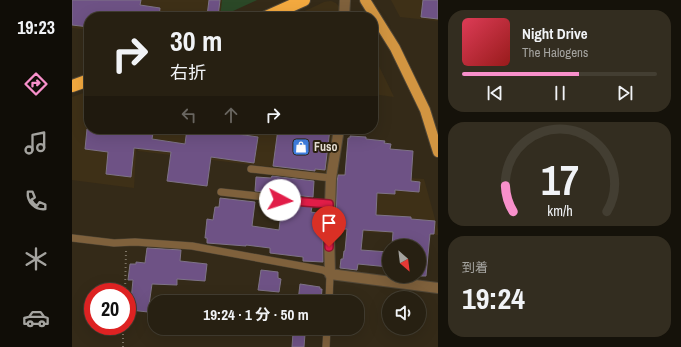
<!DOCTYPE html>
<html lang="ja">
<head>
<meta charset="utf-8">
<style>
	:root { --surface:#272012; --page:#332d20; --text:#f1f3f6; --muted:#a4a39f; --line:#433e32; --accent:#f890cb }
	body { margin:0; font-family:"Archivo Narrow","Noto Sans JP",sans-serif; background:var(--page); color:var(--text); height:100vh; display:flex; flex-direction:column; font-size:15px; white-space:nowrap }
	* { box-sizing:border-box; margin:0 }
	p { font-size:13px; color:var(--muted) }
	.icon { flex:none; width:22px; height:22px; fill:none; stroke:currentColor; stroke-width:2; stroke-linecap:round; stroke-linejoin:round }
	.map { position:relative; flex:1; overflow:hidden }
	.sheet { display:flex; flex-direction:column; gap:10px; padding:10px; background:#15120a; width:243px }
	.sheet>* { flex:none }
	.banner { position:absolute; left:12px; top:12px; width:294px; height:122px; border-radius:16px; box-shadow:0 4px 16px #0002,0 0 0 1px var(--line); background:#272012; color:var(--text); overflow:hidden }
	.needle { width:26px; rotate:152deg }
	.buttons { position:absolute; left:310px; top:239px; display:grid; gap:8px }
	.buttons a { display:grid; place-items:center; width:44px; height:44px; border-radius:50%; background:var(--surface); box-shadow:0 4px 16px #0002,0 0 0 1px var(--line); font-size:20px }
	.speed { position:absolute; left:12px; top:283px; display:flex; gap:8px; font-size:20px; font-weight:700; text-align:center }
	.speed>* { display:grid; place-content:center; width:52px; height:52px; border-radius:50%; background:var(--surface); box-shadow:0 4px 16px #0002,0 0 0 1px var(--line); line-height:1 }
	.speed .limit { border:6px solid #d22; background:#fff; color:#111 }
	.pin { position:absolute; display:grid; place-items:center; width:34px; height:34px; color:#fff; margin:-41px -17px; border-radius:50% 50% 50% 0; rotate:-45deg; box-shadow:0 0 4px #0007 }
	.pin .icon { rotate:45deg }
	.me { position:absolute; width:44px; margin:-22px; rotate:95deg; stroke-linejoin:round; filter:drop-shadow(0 0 3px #0008) }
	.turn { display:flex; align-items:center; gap:14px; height:84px; padding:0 20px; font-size:18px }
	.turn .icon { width:52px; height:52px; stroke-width:2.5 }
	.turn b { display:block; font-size:28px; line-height:34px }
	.lanes { display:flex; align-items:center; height:38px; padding:0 20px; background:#0003; justify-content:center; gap:20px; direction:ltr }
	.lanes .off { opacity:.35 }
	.big { font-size:30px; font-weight:700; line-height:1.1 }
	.sheet .tile { flex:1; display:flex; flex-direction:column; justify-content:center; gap:6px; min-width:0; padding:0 14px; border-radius:16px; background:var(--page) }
	.sheet .dial { align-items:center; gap:0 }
	.dial svg { height:104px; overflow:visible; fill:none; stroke:var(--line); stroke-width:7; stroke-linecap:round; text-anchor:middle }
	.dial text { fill:var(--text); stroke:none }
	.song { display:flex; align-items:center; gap:12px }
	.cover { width:48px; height:48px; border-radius:6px; background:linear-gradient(135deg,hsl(350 70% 55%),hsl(0 70% 35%)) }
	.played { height:4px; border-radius:2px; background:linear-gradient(90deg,var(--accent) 60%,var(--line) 60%) }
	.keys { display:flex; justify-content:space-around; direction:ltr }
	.trip { position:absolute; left:76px; top:295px; width:216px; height:40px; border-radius:16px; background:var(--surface); box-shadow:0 4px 16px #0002,0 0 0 1px var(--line); font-weight:700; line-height:40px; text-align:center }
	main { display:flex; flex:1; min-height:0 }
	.dock { display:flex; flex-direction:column; width:72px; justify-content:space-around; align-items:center; background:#100d07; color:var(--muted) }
	.dock .icon { width:28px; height:28px }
	.dock .current { color:var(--accent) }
	.dock b { font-size:18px; color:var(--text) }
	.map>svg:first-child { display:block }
</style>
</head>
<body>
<main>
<nav class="dock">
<b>19:23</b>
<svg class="icon current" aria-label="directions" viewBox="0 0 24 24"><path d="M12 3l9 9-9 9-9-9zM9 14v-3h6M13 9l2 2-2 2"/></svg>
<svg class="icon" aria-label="music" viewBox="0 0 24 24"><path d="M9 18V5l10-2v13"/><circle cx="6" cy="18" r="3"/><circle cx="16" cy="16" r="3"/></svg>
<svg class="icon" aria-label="phone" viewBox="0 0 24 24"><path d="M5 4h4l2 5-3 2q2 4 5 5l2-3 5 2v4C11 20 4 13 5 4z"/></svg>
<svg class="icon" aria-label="climate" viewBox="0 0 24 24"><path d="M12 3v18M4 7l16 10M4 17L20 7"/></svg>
<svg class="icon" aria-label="car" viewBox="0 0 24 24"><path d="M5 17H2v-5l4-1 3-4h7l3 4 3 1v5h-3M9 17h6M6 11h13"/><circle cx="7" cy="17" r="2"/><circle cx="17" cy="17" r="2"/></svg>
</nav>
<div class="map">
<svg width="366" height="347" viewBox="0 0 366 347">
	<rect width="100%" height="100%" fill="#342a18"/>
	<g fill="#3e3017">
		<polygon points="0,0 150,0 148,17 17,17 17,30 0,28"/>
		<polygon points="319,0 366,0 366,21 328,17"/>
		<polygon points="259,1 264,3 268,8 268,17 220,17 252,2"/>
		<polygon points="301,55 305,62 322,97 301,94"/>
		<polygon points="17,91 17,129 66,129 64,151 62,188 0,180 0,97"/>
		<polygon points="68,129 263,129 254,173 181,165 66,151"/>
		<polygon points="263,173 352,179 366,230 366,235 261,231"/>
	</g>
	<polygon fill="#2b4827" points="150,0 185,0 148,17"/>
	<g fill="#6e5285" stroke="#7e7387">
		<polygon points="0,0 69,0 68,5 88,8 87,17 17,17 17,27 0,25"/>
		<polygon points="137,0 148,0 146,17 135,16"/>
		<polygon points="351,0 366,0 366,19 349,17"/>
		<polygon points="15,129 64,129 64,131 81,133 80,139 113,144 115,129 130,129 186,137 182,163 139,157 135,186 95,181 99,152 62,148 59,177 34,174 36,152 13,149"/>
		<polygon points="206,129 258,129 253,170 243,169 243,171 201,166"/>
		<polygon points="278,136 294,137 294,139 313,141 312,143 319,144 318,149 341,151 339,181 348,182 347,192 323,190 323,194 305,193 304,215 339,217 339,219 363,221 362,234 358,234 354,276 347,276 347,246 320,246 321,232 291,230 289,250 317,252 317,267 286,264 285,270 268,268 269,259 271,259 272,251 273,251 275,229 264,229 265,183 266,175 273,175 276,138 278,138"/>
		<polygon points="200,176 242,181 241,197 183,191 184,177 199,178"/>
		<polygon points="148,198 183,202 180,226 207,230 210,204 240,207 239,212 251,214 251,262 231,261 231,257 198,253 198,248 174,245 174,246 135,243 135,238 133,238 135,219 141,220 143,207 147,207"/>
		<polygon points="75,248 109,250 108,261 135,264 133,281 105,279 105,285 80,284 76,312 58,310 61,280 56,280 58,264 64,264 64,262 73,263"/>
		<polygon points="189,270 206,272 206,278 209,279 207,292 186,290"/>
		<polygon points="228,284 248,287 248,289 250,289 249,302 226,301"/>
		<polygon points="221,333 233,334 232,347 220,347"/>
	</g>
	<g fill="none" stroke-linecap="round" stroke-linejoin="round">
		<g stroke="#514737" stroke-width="8">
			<g id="lane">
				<polyline points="179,169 259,178"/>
				<polyline points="149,192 257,204"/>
				<polyline points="0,238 42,243 63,242 120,246 251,270 258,274 257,302"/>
				<polyline points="254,347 255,328"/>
			</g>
		</g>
		<g stroke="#514737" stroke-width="12">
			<g id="street">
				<polyline points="272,17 273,0"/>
				<polyline points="267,129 259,178 257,233 258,274 366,288"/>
			</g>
		</g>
		<g stroke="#514737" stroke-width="12">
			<polyline id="primary" points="293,0 323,48 353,110 366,152"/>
		</g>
		<g stroke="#514737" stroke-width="14">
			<g id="highway">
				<polyline points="194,17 232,0"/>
				<polyline points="0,86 17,80"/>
			</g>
		</g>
		<g stroke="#7d7465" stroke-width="2" stroke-dasharray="1 3" stroke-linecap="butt">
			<polyline points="53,292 54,251"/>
			<polyline points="51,347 51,326"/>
		</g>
		<use href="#lane" stroke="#7f613c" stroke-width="7"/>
		<use href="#street" stroke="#7f613c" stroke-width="10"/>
		<use href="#primary" stroke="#d29541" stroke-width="10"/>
		<use href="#highway" stroke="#f3a93f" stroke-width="12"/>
	</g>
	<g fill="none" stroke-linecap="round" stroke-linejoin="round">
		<g stroke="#92132f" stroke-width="10">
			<polyline id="route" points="208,200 257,204 257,247"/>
		</g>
		<use href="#route" stroke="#e11d48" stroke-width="7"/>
	</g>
	<defs>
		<g id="shop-square" transform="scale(0.9)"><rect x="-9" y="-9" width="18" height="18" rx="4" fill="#3f7fe0" stroke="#2a200e"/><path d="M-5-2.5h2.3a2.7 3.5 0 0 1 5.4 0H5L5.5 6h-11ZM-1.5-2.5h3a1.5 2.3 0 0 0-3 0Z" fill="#fff"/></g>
	</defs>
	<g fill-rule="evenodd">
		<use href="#shop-square" x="229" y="147"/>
	</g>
	<g text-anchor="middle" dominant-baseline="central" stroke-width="4" stroke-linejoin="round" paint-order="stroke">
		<g font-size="12" font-weight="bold" fill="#e9e2d7" stroke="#2a200e" text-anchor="start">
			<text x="242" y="147">Fuso</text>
		</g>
	</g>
</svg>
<div class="buttons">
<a><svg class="needle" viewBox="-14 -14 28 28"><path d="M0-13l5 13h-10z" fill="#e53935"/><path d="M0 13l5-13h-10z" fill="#a4a39f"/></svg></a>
<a><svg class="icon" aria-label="sound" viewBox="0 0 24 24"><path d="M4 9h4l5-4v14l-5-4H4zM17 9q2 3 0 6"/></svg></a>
</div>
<div class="speed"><div class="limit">20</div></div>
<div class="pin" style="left:257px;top:247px;background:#d93025"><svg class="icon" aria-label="arrive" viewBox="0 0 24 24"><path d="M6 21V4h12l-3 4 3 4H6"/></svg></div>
<svg class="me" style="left:208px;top:200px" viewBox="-20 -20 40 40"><circle r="19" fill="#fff"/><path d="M0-13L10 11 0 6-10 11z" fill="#e11d48"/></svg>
<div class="trip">19:24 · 1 分 · 50 m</div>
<div class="banner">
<div class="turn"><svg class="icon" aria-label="right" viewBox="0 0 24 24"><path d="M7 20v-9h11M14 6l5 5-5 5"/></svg><div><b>30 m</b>右折</div></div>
<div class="lanes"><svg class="icon off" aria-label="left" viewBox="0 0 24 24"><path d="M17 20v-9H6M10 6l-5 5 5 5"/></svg><svg class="icon off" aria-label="ahead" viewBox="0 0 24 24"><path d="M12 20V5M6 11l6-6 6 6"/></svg><svg class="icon" aria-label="right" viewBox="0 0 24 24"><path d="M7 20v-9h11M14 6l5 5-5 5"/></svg></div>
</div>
</div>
<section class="sheet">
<div class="tile">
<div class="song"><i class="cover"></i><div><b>Night Drive</b><p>The Halogens</p></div></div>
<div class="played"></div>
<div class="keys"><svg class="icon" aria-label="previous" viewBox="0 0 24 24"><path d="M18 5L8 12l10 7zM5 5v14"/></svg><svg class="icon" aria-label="pause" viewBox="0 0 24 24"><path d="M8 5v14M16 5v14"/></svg><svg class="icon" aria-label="next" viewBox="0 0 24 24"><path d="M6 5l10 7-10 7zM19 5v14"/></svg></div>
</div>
<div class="tile dial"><svg viewBox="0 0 100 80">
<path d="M14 69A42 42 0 1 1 86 69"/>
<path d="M14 69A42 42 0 0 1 8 49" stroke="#f890cb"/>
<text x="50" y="56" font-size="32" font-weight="700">17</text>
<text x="50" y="72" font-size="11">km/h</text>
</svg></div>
<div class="tile"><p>到着</p><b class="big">19:24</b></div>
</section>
</main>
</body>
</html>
